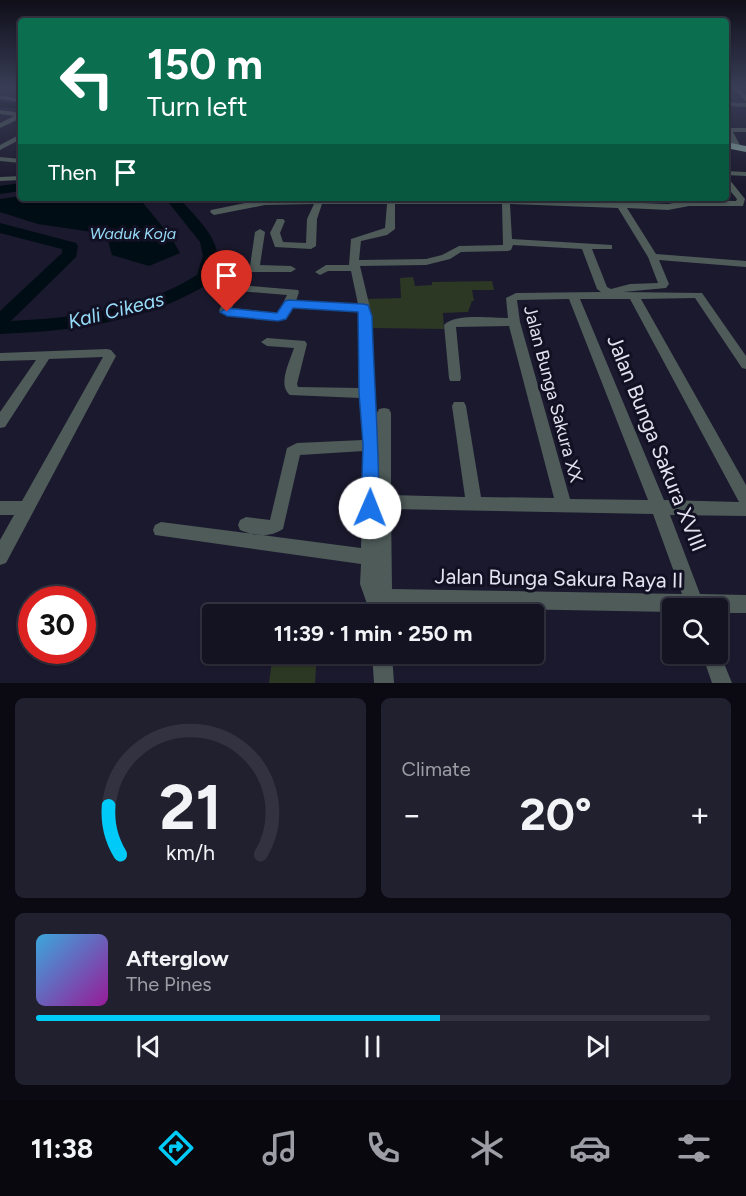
<!DOCTYPE html>
<html lang="en">
<head>
<meta charset="utf-8">
<style>
	:root { --surface:#141322; --page:#21202f; --text:#f1f3f6; --muted:#9d9ea5; --line:#333240; --accent:#00cbf8 }
	body { margin:0; font-family:Figtree,sans-serif; background:var(--page); color:var(--text); height:100vh; display:flex; flex-direction:column; font-size:22px; white-space:nowrap }
	* { box-sizing:border-box; margin:0 }
	p { font-size:20px; color:var(--muted) }
	.icon { flex:none; width:33px; height:33px; fill:none; stroke:currentColor; stroke-width:2; stroke-linecap:round; stroke-linejoin:round }
	.map { position:relative; height:683px; overflow:hidden }
	.panel { display:flex; flex-direction:column; gap:15px; padding:15px; background:#0b0a13; flex:1 }
	.panel>* { flex:none }
	.top-card { position:absolute; left:18px; top:18px; width:711px; height:183px; border-radius:6px; box-shadow:0 2px 4px #0004,0 0 0 2px var(--line); background:#0b6e4f; color:#fff; overflow:hidden }
	.controls { position:absolute; left:662px; top:598px; display:grid; gap:12px }
	.controls a { display:grid; place-items:center; width:66px; height:66px; border-radius:6px; background:var(--surface); box-shadow:0 2px 4px #0004,0 0 0 2px var(--line); font-size:30px }
	.speed { position:absolute; left:18px; top:586px; display:flex; gap:12px; font-size:30px; font-weight:700; text-align:center }
	.speed>* { display:grid; place-content:center; width:78px; height:78px; border-radius:50%; background:var(--surface); box-shadow:0 2px 4px #0004,0 0 0 2px var(--line); line-height:1 }
	.speed .limit { border:9px solid #d22; background:#fff; color:#111 }
	.pin { position:absolute; display:grid; place-items:center; width:51px; height:51px; color:#fff; margin:-62px -26px; border-radius:50% 50% 50% 0; rotate:-45deg; box-shadow:0 0 6px #0007 }
	.pin .icon { rotate:45deg }
	.me { position:absolute; width:66px; margin:-33px; rotate:1deg; stroke-linejoin:round; filter:drop-shadow(0 0 4px #0008) }
	.turn { display:flex; align-items:center; gap:21px; height:126px; padding:0 30px; font-size:27px }
	.turn .icon { width:78px; height:78px; stroke-width:2.5 }
	.turn b { display:block; font-size:42px; line-height:51px }
	.then { display:flex; align-items:center; height:57px; padding:0 30px; background:#0003; gap:12px; font-size:22px }
	.big { font-size:45px; font-weight:700; line-height:1.1 }
	.panel .widget { flex:1; display:flex; flex-direction:column; justify-content:center; gap:9px; min-width:0; padding:0 21px; border-radius:9px; background:var(--page) }
	.panel .dial { align-items:center; gap:0 }
	.dial svg { height:156px; overflow:visible; fill:none; stroke:var(--line); stroke-width:7; stroke-linecap:round; text-anchor:middle }
	.dial text { fill:var(--text); stroke:none }
	.song { display:flex; align-items:center; gap:18px }
	.cover { width:72px; height:72px; border-radius:9px; background:linear-gradient(135deg,hsl(200 70% 55%),hsl(300 70% 35%)) }
	.played { height:6px; border-radius:3px; background:linear-gradient(90deg,var(--accent) 60%,var(--line) 60%) }
	.keys { display:flex; justify-content:space-around; direction:ltr }
	.heat { display:flex; justify-content:space-between; align-items:center; font-size:33px; direction:ltr }
	.panel .tiles { flex:1; display:grid; gap:15px; grid-template-columns:1fr 1fr }
	.widget:last-child { grid-column:span 2 }
	.trip { position:absolute; left:202px; top:604px; width:342px; height:60px; border-radius:6px; background:var(--surface); box-shadow:0 2px 4px #0004,0 0 0 2px var(--line); font-weight:700; line-height:60px; text-align:center }
	.dock { display:flex; height:96px; justify-content:space-around; align-items:center; background:#08080e; color:var(--muted) }
	.dock .icon { width:42px; height:42px }
	.dock .on { color:var(--accent) }
	.dock b { font-size:27px; color:var(--text) }
	.map>svg:first-child { display:block }
</style>
</head>
<body>
<div class="map">
<svg width="746" height="683" viewBox="0 0 746 683">
	<rect width="100%" height="100%" fill="#1b192d"/>
	<g fill="#2c3724">
		<polygon points="413,277 415,286 432,285 432,282 492,281 494,290 472,290 474,301 472,301 468,312 443,313 444,329 371,328 366,299 401,298 400,278"/>
		<polygon points="273,654 317,654 315,683 269,683"/>
	</g>
	<polygon fill="#000d14" points="21,196 21,198 139,198 171,237 180,253 149,266 112,255 106,234 38,224 0,212 0,199"/>
	<g fill="none" stroke-linecap="round" stroke-linejoin="round">
		<g fill="#000d14" fill-rule="evenodd">
			<polygon points="0,101 21,103 21,109 0,107"/>
			<polygon points="21,183 21,191 0,194 0,186"/>
			<path d="M165,198H179C200,222 232,248 211,282C148,322 73,331 0,334V311L62,253V249L0,233V223L76,243L78,246L76,257L11,321C75,318 141,310 197,275L203,256L200,242Z"/>
		</g>
		<g fill="#4e5b59" fill-rule="evenodd">
			<polygon points="736,89 740,89 746,95 746,101 736,91"/>
			<polygon points="0,95 18,99 15,101 0,99"/>
			<polygon points="726,102 746,103 746,107 726,106"/>
			<polygon points="0,110 21,113 21,118 0,128 0,123 14,116 0,114"/>
			<polygon points="726,128 746,128 746,132 733,132 741,147 740,149 733,147 726,133"/>
			<polygon points="21,134 21,139 0,150 0,145"/>
			<polygon points="0,157 21,159 21,163 0,161"/>
			<polygon points="726,171 746,172 746,176 726,175"/>
			<polygon points="21,176 21,180 0,181 0,177"/>
			<path d="M726,179H729L745,199L743,206H689L668,210L627,208L656,254L746,261V267L659,260L669,284L666,288L623,292L702,293L746,356V369L742,368L695,298L641,299L746,485V516L670,515L700,594L746,595V613H717V609H672V612L390,607L389,615H371L360,584L361,564L155,535L153,530L155,525L161,522L361,548L364,451L300,455L283,529C270,538 254,536 240,530L238,525L240,520L246,517L270,520L287,448L297,443L363,440L360,398L290,395C277,385 290,361 294,348L267,346L261,342L267,338L305,341L307,344L297,384L298,387L359,388V311L292,308L286,319L278,321L225,315L219,311L236,270L237,268L250,266L255,232L260,229L265,232L260,265L291,266L296,269L291,272H245L240,285L298,290L299,292L296,301L358,304L351,271H328L320,275L315,272L326,265H349L351,239L385,228L387,204H322L317,219L316,246L311,249L275,247L270,233L277,219H283L285,221L280,233L283,242L306,243L307,219L314,204L265,205L214,215L210,212L211,210L265,199L315,198L538,199L668,204L689,200L736,201L737,199L726,186ZM395,204H502L503,245L459,246L442,255L426,259L359,260L361,241L387,235L395,229ZM510,204L618,208L648,257L658,283L630,284L611,289L607,287L592,249H612V245L512,239ZM513,245L582,249L597,289L601,292L516,293L506,298L508,318C491,318 455,313 444,325L449,378L450,381H460L461,378L456,327L509,326L554,498L481,497L466,406L464,402H454L452,406L465,497L391,495V413L389,409L384,408L379,409L377,413V432L373,393L372,316L360,266L426,265L450,259L461,252L508,251L511,250ZM238,291L287,295L278,313L232,308ZM569,299L648,500L570,499L520,322L517,300ZM580,299H630L739,502L664,500ZM391,509L653,514L682,594L392,589Z"/>
			<polygon points="107,349 111,350 116,356 6,563 0,565 0,540 14,515 0,515 0,501 22,501 103,357 49,359 5,427 0,428 0,412 36,360 0,361 0,353"/>
			<polygon points="717,646 732,683 712,683 702,654 717,654"/>
			<polygon points="372,654 392,654 394,683 374,683"/>
		</g>
		<polygon fill="#809c97" fill-rule="evenodd" points="726,142 746,146 746,152 726,148"/>
	</g>
	<linearGradient id="sky" x2="0" y2="1"><stop stop-color="#0f0e19"/><stop offset="0.48" stop-color="#393e57"/><stop offset="1" stop-color="#393e57" stop-opacity="0"/></linearGradient>
	<rect width="746" height="184" fill="url(#sky)"/>
	<path fill="#1a73e8" stroke="#114b97" stroke-width="1.5" d="M289,300L363,304L368,305L372,316C374,380 379,444 379,508L376,513L370,516L363,513L361,508L363,445L359,393L358,312L293,308L286,319L278,321L227,316L220,312L227,308L277,313L285,301Z"/>
	<g text-anchor="middle" dominant-baseline="central" stroke-width="6" stroke-linejoin="round" paint-order="stroke">
		<g font-size="16" font-style="italic" fill="#97dcf9" stroke="#121023">
			<text x="133" y="233">Waduk Koja</text>
		</g>
		<g font-size="18" fill="#e2e2f0" stroke="#121023">
			<text transform="translate(553 394) rotate(75)">Jalan Bunga Sakura XX</text>
		</g>
		<g font-size="20" font-style="italic" fill="#97dcf9" stroke="#121023">
			<text transform="translate(116 310) rotate(-14)">Kali Cikeas</text>
		</g>
		<g font-size="21" fill="#e2e2f0" stroke="#121023">
			<text transform="translate(657 443) rotate(68)">Jalan Bunga Sakura XVIII</text>
			<text transform="translate(559 578) rotate(1)">Jalan Bunga Sakura Raya II</text>
		</g>
	</g>
</svg>
<div class="controls">
<a><svg class="icon" aria-label="search" viewBox="0 0 24 24"><circle cx="10" cy="10" r="6"/><path d="M15 15l6 6"/></svg></a>
</div>
<div class="speed"><div class="limit">30</div></div>
<div class="pin" style="left:227px;top:312px;background:#d93025"><svg class="icon" aria-label="arrive" viewBox="0 0 24 24"><path d="M6 21V4h12l-3 4 3 4H6"/></svg></div>
<svg class="me" style="left:370px;top:508px" viewBox="-20 -20 40 40"><circle r="19" fill="#fff"/><path d="M0-13L10 11 0 6-10 11z" fill="#1a73e8"/></svg>
<div class="trip">11:39 · 1 min · 250 m</div>
<div class="top-card">
<div class="turn"><svg class="icon" aria-label="left" viewBox="0 0 24 24"><path d="M17 20v-9H6M10 6l-5 5 5 5"/></svg><div><b>150 m</b>Turn left</div></div>
<div class="then">Then<svg class="icon" aria-label="arrive" viewBox="0 0 24 24"><path d="M6 21V4h12l-3 4 3 4H6"/></svg></div>
</div>
</div>
<section class="panel">
<div class="tiles">
<div class="widget dial"><svg viewBox="0 0 100 80">
<path d="M14 69A42 42 0 1 1 86 69"/>
<path d="M14 69A42 42 0 0 1 8 44" stroke="#00cbf8"/>
<text x="50" y="56" font-size="32" font-weight="700">21</text>
<text x="50" y="72" font-size="11">km/h</text>
</svg></div>
<div class="widget"><p>Climate</p>
<div class="heat"><a>−</a><b class="big">20°</b><a>+</a></div>
</div>
<div class="widget">
<div class="song"><i class="cover"></i><div><b>Afterglow</b><p>The Pines</p></div></div>
<div class="played"></div>
<div class="keys"><svg class="icon" aria-label="previous" viewBox="0 0 24 24"><path d="M18 5L8 12l10 7zM5 5v14"/></svg><svg class="icon" aria-label="pause" viewBox="0 0 24 24"><path d="M8 5v14M16 5v14"/></svg><svg class="icon" aria-label="next" viewBox="0 0 24 24"><path d="M6 5l10 7-10 7zM19 5v14"/></svg></div>
</div>
</div>
</section>
<nav class="dock">
<b>11:38</b>
<svg class="icon on" aria-label="directions" viewBox="0 0 24 24"><path d="M12 3l9 9-9 9-9-9zM9 14v-3h6M13 9l2 2-2 2"/></svg>
<svg class="icon" aria-label="music" viewBox="0 0 24 24"><path d="M9 18V5l10-2v13"/><circle cx="6" cy="18" r="3"/><circle cx="16" cy="16" r="3"/></svg>
<svg class="icon" aria-label="phone" viewBox="0 0 24 24"><path d="M5 4h4l2 5-3 2q2 4 5 5l2-3 5 2v4C11 20 4 13 5 4z"/></svg>
<svg class="icon" aria-label="climate" viewBox="0 0 24 24"><path d="M12 3v18M4 7l16 10M4 17L20 7"/></svg>
<svg class="icon" aria-label="car" viewBox="0 0 24 24"><path d="M5 17H2v-5l4-1 3-4h7l3 4 3 1v5h-3M9 17h6M6 11h13"/><circle cx="7" cy="17" r="2"/><circle cx="17" cy="17" r="2"/></svg>
<svg class="icon" aria-label="filters" viewBox="0 0 24 24"><path d="M4 7h16M4 17h16"/><circle cx="9" cy="7" r="2"/><circle cx="15" cy="17" r="2"/></svg>
</nav>
</body>
</html>
